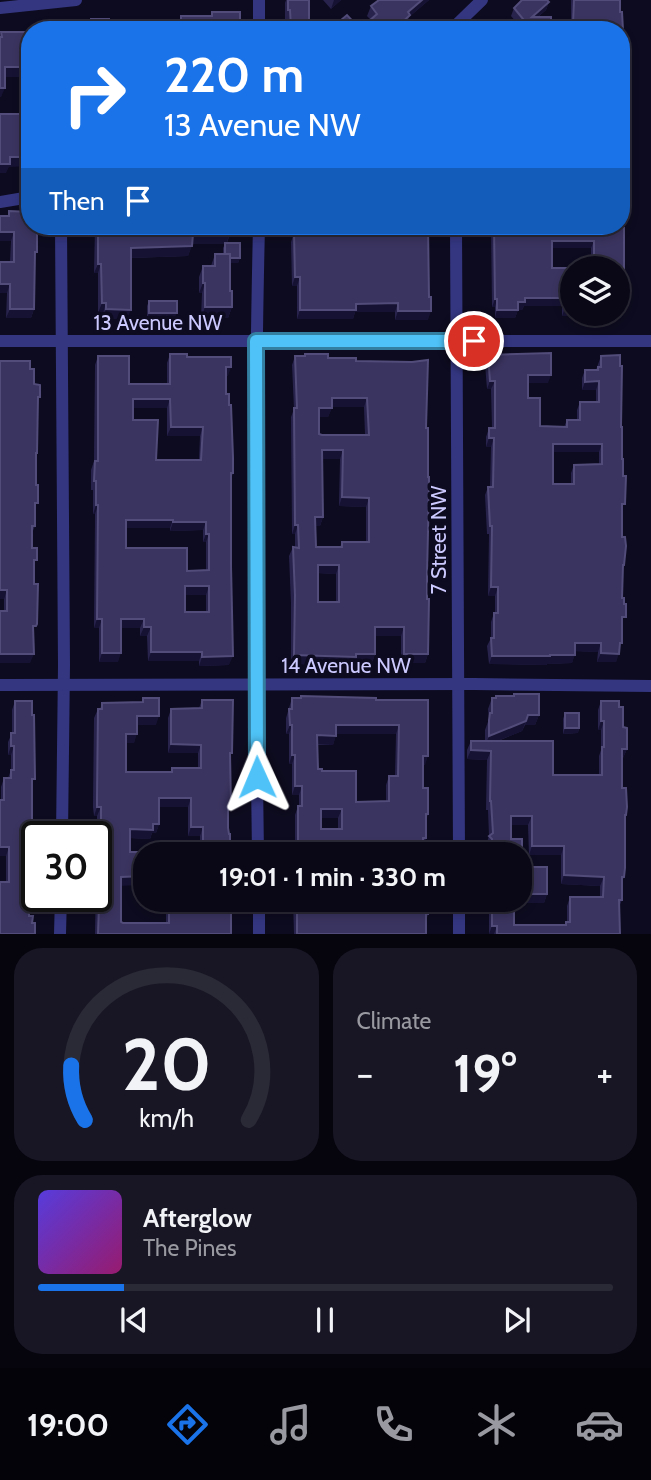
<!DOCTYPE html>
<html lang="en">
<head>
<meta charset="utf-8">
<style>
	:root { --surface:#0a0817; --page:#181624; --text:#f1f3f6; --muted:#999aa1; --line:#2a2936; --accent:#1a73e8 }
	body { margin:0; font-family:Cabin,sans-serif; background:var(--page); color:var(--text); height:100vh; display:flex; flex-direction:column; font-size:26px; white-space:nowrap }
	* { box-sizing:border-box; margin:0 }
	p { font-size:23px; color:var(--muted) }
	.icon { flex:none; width:38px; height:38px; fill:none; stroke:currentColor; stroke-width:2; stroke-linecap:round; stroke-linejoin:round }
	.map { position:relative; height:934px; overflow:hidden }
	.details { display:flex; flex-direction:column; gap:14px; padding:14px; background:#06040d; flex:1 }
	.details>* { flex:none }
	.top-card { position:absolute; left:21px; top:21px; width:609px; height:214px; border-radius:28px; box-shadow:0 4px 10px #0003,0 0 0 2px var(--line); background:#1a73e8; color:#fff; overflow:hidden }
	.controls { position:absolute; left:560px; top:256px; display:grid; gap:14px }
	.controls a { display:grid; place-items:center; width:70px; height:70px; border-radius:50%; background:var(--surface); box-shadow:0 4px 10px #0003,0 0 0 2px var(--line); font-size:35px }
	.speed { position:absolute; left:21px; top:821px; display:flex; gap:14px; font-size:35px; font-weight:700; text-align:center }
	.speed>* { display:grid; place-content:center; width:91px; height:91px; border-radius:50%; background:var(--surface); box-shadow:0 4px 10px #0003,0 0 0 2px var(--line); line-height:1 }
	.speed .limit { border:4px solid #111; border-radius:10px; background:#fff; color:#111 }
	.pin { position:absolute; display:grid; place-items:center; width:60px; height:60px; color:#fff; margin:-30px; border:4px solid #fff; border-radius:50%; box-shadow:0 2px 7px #0007 }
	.me { position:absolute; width:77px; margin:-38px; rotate:359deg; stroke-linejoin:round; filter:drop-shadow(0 0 5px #0008) }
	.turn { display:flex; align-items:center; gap:24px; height:147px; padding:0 28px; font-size:32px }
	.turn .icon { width:91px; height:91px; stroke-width:2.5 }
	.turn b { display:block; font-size:49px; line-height:60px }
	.then { display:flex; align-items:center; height:66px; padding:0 28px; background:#0003; gap:14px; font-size:26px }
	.big { font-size:52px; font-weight:700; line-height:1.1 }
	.details .widget { flex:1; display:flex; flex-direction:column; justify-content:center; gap:10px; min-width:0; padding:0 24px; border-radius:28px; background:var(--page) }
	.details .dial { align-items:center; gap:0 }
	.dial svg { height:182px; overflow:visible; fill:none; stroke:var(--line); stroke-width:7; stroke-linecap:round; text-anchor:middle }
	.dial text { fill:var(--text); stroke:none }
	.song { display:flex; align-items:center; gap:21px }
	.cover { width:84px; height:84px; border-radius:10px; background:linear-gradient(135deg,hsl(250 70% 55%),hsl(320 70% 35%)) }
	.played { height:7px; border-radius:4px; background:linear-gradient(90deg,var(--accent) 15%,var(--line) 15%) }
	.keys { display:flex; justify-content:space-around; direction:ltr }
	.heat { display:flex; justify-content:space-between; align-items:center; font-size:38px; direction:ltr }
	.details .tiles { flex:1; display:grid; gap:14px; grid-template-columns:1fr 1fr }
	.widget:last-child { grid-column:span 2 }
	.trip { position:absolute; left:133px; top:842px; width:399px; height:70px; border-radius:28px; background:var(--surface); box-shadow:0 4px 10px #0003,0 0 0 2px var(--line); font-weight:700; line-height:70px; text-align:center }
	.dock { display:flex; height:112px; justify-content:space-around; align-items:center; background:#040309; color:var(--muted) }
	.dock .icon { width:49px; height:49px }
	.dock .active { color:var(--accent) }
	.dock b { font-size:32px; color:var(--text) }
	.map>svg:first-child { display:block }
</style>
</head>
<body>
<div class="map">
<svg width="651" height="934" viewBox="0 0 651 934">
	<rect width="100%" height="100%" fill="#0d0b1f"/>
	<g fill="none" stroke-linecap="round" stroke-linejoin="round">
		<g stroke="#343680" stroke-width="12">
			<polyline points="259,0 259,30"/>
			<polyline points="0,8 76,0"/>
			<polyline points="451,30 482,0"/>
			<polyline points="0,202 30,197"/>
			<polyline points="61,226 64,665 62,836"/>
			<polyline points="456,226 459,854"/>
			<polyline points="0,341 651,341"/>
			<polyline points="0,685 474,684 651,686"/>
			<path d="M258,854C255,645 254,435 259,226"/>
			<polyline points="259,900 259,934"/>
			<polyline points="459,900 459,934"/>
			<polyline points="60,934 61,896"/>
		</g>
	</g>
	<g fill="#28234d" fill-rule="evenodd">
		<polygon points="286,0 309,0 309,30 287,30 286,19 285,19 285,3"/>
		<polygon points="323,0 341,0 331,9"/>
		<polygon points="379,0 429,0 409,17 407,24 360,29 370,19 367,16 371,6"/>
		<polygon points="571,0 620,0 621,30 523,30 511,16 514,8 549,2 546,10 538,17 551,24 571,24"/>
		<polygon points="1,32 30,32 30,93 26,93 26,77 5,77 1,97 0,97 0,36"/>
		<polygon points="9,211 35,257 34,309 31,318 6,318 7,293 0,293 10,262 11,241 0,241 0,216 8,216"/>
		<polygon points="95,226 230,226 230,234 227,243 240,258 238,263 230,263 230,291 232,307 228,318 201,318 202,293 199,293 199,277 203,266 211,266 215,254 223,254 223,248 225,244 192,244 188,256 131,258 127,319 103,319 103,313 98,313 98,273 94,273"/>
		<polygon points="299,226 428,226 428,320 395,320 395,312 355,312 353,319 297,319 297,286 292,286 291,242 294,233 299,233"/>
		<polygon points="487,226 551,226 551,227 581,227 581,226 619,226 621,292 618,318 597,318 597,313 618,313 591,268 591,248 552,248 552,268 576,316 562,316 562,306 524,306 522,310 518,310 515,318 495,318 495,307 492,307 491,228 487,228"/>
		<polygon points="149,301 175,318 147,318 147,306"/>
		<path d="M170,354L187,357L228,376H226V394L229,405L233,473L231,479L229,665L199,666V661H148L147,636H140V628H121L118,662H99V628H94L95,514H93V490H91V470L94,461L95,365L98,356L129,384H167V363ZM133,408H167V436H200L199,460H156L133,420ZM126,528H170V531L203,530V542H206V570L187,571L126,548ZM185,595H206V612H185Z"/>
		<path d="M488,355L548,383H528V398L540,426L564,427L567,420H577V410L580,402H596V390H582V378L585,370H596L601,356L621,427L622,537L624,565L623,570V626H622L619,649L616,662H597L598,652L575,651L572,663L547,664V665L489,664L487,646L491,638V622L494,613H495V596H488L489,534H487L485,495L488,487H490L491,447H486V437L489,428H492L491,389H487L485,364ZM553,452H599V464L574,465L571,473V484H553Z"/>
		<path d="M295,356L356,361L426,428L428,654L425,663H401V636H375V654L372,663H354L353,665L291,664V603L289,556L293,547L295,548V534H292L291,417L294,409L292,365ZM332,407H364L365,435H322L319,434V417H328ZM322,459H340L339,506L366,507V542H342L340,547H316L315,526H320L323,517ZM318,573L336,574V602H318Z"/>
		<polygon points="30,369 38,403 35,526 32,533 34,568 34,633 30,663 0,663 0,611 4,611 4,599"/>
		<path d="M514,694H539V715L535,725H525L522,731L498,741H553V775H599V756L601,750V730H598V710L601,701H619V707H623V727L627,728V749L623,758H622V788H626L627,807L625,819V868L624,877L622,882V900L619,907L620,934H489V900H520V854H489V848L486,845L489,836L488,810H486L487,760L467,759V750L471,741H485V730L489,719L488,709L492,698H495L496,696H513ZM511,825H528L529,855H561V884L600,886V897H570L567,906V922L566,925H514V912L518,903H544L547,894V867H522V839H511Z"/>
		<path d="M301,696L376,700H428L425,765H423V788L428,814L426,820V838L423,847V854H295V815L298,806H299V795H292V764H289V734H286V718L292,698H300ZM336,734H396L395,776H389L386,785V801L356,802L318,769L317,745H333ZM321,818H338V829H321Z"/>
		<path d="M143,698L156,725H137L134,743H126V772H171L172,768H198V753H168V718L171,709L199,708L202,700L230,760L231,806L228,813L229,834L145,887H141V885H121V922L123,923H166V900H231V934H95L97,816H94L93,807L94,718L98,709H100L102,703L142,702ZM159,807H188V836H200V850L171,849L170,852H130V838L150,839L152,833H156L159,824Z"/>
		<polygon points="15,701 32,787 32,833 34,896 31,905 29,905 29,916 32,923 6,882 6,856 0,856 0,800 1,800 1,787 4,778 8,778 11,770 11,755 8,755 8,742 12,733 12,710"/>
		<polygon points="565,713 579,728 578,733 563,734 563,719"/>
		<polygon points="293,900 428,900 428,914 426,921 426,934 294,934"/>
	</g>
	<g fill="#161233">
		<polygon points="334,0 341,0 331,9"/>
		<polygon points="422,0 429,0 409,17 407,24 401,30 394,30 408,12"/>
		<polygon points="549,2 546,10 529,24 532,17"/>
		<polygon points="5,67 29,67 26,77 1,77"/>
		<polygon points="29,84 30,93 26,93"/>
		<polygon points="0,88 5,88 1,97 0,97"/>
		<polygon points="10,157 30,157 30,166 9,167 6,173 0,173 0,164"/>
		<polygon points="0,232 14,232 11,241 0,241"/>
		<polygon points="193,234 230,234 226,244 189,244"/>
		<polygon points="552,241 594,241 591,248 549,248"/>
		<polygon points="192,246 188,256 127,258 131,248"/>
		<polygon points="225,258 240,258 238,263 223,263"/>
		<polygon points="98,264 101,264 98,273 94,273"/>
		<polygon points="295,277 300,277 297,286 292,286"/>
		<polygon points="203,283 205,283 202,293 199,293"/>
		<polygon points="0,284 10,284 7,293 0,293"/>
		<polygon points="525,298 565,298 562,306 524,306 522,310 518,310 515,318 495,318 497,310 518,302"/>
		<polygon points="495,299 497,299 495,307 492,307"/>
		<polygon points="102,303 106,303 103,313 98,313"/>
		<polygon points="398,303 395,312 355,312 353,319 297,319 300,310 356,304"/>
		<polygon points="205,307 232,307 228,318 201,318"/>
		<polygon points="565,308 572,308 572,313 577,313 576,316 562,316"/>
		<polygon points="10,309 34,309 31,318 6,318"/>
		<polygon points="106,309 131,310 127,319 103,319"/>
		<polygon points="398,311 431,311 428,320 395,320"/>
		<polygon points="618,311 621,311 618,318 597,318 599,313 618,313"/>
		<polygon points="149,313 177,313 175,318 147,318"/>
		<polygon points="226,367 231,367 228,376 223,376"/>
		<polygon points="528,375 551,375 548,383 525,383"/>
		<polygon points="490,381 495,381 491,389 487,389"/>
		<polygon points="599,381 596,390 582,390 585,382"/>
		<polygon points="332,398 367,398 364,407 328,407"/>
		<polygon points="133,399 170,399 167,408 130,408"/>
		<polygon points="319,408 332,408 328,417 316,417"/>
		<polygon points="171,427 203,427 200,436 167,436"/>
		<polygon points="489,438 494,438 491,447 486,447"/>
		<polygon points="553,444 602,444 599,452 550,452"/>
		<polygon points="322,450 343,450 340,459 319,459"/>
		<polygon points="342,497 369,498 366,507 339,506"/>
		<polygon points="96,505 98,505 95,514 93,514"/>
		<polygon points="315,517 323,517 320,526 312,526"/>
		<polygon points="126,520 173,520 170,528 123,528"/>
		<polygon points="173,522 206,522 203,530 170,531"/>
		<polygon points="295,525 298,525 295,534 292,534"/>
		<polygon points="206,534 209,534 206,542 203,542"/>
		<polygon points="318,565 339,565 336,574 314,573"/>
		<polygon points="185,586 209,586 206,595 182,595"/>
		<polygon points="491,587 498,587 495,596 488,596"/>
		<polygon points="0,590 7,590 4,599 0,599"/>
		<polygon points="97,619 102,619 99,628 94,628"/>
		<polygon points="121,619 144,619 140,628 118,628"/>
		<polygon points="144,627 151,627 147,636 140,636"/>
		<polygon points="375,627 404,627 401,636 372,636"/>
		<polygon points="575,643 601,643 598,652 572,651"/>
		<polygon points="151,652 202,652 199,661 148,661"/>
		<polygon points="102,653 121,653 118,662 99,662"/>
		<polygon points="601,653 619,654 616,662 597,662"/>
		<polygon points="0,654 34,654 30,663 0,663"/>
		<polygon points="375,654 372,663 354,663 353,665 291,664 294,655"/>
		<polygon points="404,654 428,654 425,663 401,663"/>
		<polygon points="550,655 575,655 572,663 547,664 547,665 489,664 492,656"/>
		<polygon points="233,656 229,665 199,666 202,657"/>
		<polygon points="528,715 539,715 535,725 525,725"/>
		<polygon points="137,716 159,716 156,725 134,725"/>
		<polygon points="526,721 522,731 485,746 489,736"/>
		<polygon points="601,721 604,721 601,730 598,730"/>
		<polygon points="290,725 292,725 289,734 286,734"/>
		<polygon points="336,725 399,725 396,734 333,734"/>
		<polygon points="565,728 579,728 578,733 563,734"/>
		<polygon points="126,734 137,734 134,743 123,743"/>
		<polygon points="317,735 336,736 333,745 314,744"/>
		<polygon points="171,744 201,745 198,753 168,753"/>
		<polygon points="11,746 14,746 11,755 8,755"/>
		<polygon points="622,749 627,749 623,758 619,758"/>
		<polygon points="471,750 491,751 487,760 467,759"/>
		<polygon points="292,755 295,755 292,764 289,764"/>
		<polygon points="423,756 428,756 425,765 420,765"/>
		<polygon points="295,786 302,786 299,795 292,795"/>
		<polygon points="159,798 191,798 188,807 156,807"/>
		<polygon points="97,807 101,807 97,816 94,816"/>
		<polygon points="321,809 342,809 338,818 318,818"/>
		<polygon points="511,816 532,816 528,825 508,825"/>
		<polygon points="153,824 159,824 156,833 152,833 150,839 127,838 130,829"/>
		<polygon points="191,827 203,827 200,836 188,836"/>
		<polygon points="315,845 369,846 366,854 312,854"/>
		<polygon points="532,846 564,846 561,855 529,855"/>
		<polygon points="0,847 9,847 6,856 0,856"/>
		<polygon points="564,875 604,877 600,886 561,884"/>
		<polygon points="144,876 141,885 118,886 121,877"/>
		<polygon points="144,878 145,878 145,887 141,887"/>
		<polygon points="520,894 547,894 544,903 518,903 515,912 511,912 516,900 520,900"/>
		<polygon points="29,896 34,896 31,905 25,905"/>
		<polygon points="492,926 497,926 494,934 489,934"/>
	</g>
	<g fill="#3a3460" stroke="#514c79" stroke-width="2" fill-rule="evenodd">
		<polygon points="288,0 309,0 309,30 288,30 291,28 290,10 288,10"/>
		<polygon points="379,0 422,0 408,12 410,15 394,30 329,30 347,15 360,29 377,14 371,6"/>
		<polygon points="522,0 547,0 549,2 532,17 551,17 551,24 573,24 574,0 620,0 620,12 622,12 623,30 532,30 514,8"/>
		<polygon points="212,12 240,12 240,30 137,30 137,29 181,25 181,16 212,16"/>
		<polygon points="91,19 109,19 109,27 116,27 116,30 59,30 59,25 76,25 78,23 91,23"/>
		<polygon points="1,32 30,32 30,84 29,67 5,67 5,88 0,88 0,37 2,37"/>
		<polygon points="0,114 21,114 21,121 30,121 30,157 10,157 10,164 0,164"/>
		<polygon points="9,211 30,212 30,226 37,226 37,252 35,252 34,309 10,309 10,284 0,284 0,262 14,262 14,232 0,232 0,216 9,216"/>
		<polygon points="98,226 230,226 230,234 193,234 192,246 131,248 131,310 106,309 106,303 102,303 101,264 98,264"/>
		<polygon points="302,226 428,226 429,297 431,297 431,311 398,311 398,303 356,304 356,310 300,310 300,277 295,277 294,233 302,233"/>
		<polygon points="494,226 551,226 551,227 619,226 619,228 624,228 624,283 623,285 621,285 621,311 618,311 618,268 594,268 594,241 552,241 552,268 572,268 572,308 565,308 565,298 525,298 525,302 518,302 518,310 497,310 497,299 495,299"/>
		<polygon points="225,243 240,243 240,258 230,258 230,254 225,254"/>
		<polygon points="215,254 230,254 230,291 232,291 232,307 205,307 205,283 203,283 203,266 215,266"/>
		<rect x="149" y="301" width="28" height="12"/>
		<path d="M551,353V375H528V398H540V426L567,427V420H580V402H599V381L585,382V370H598V367H601V356L620,355V366H622L621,427H622V459H623V476H626L625,504H622V537H625L626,546L624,565H623L622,598H624V604H626V617H622V643H620L619,654L601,653V643H575V655H550V656H492L491,638H494V613H498V587H491L492,526H490L488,487H493L494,438H489V428H495V381H490L488,355ZM553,444H602V464L574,465V484H553Z"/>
		<path d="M170,354H187V357H231V367H226V394H229V405H231L233,457V473H231V566L233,656L202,657V652H151V627H144V619H121V653H102V619H97L98,505H96V481H94L95,461H98V356H129V384H170ZM133,399H170L171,427H203L201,460H156L158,420H133ZM126,520H173V522H206V534H209V570L187,571V548H126ZM185,586H209V612H185Z"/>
		<path d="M305,354H328V358H356V361L412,362L428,360L426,428H428V477H429V490L427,574V599H429L428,654H404V627H375V654H356V657L294,655L295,595L293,547L299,548L298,525H295L294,408H297L295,356H305ZM332,398H367L369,435H322L319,434V408H332ZM322,450H343L342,497L369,498V542H342V547H316L315,517H323ZM318,565H339V602H318Z"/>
		<polygon points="0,361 30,361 30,369 34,369 34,384 40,385 40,397 38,397 37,453 36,453 36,485 38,485 38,503 35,503 35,526 32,526 32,548 37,548 37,560 34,560 34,584 38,584 37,624 36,626 33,626 34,654 0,654 0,611 7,611 7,590 0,590"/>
		<polygon points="514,694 539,694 539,715 528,715 526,721 489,736 489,720 490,713 492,713 492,698 496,698 496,696 514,696"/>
		<path d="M301,696L376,698V700H428V756H423V788H428V814H426V838H423V854H369V846L315,845V854H298V806H302V786H295V755H292V725H290L289,709H292V698H301ZM336,725H399L398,776H389V801L356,802V771H322V769H318L317,735L336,736ZM321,809H342V829H321Z"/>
		<path d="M143,698H159V716H137V734H126V772H172V768H201V745L171,744V709L202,708V700H233L232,753H230L231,806H228V828L229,834H230V854H145V878H144V876L121,877V922L123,923H169V900H231V934H98L100,876H96V849H97L98,835H101V807H97V798L98,709H102V703L143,702ZM159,798H191V827H203V850L171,849V852H130V829L153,830V824H159Z"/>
		<polygon points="15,701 32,701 32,715 34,715 35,779 32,779 32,833 34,833 34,896 29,896 29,916 33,916 32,923 35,923 35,934 0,934 0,882 9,882 9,847 0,847 0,800 4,800 4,778 11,778 11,770 14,770 14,746 11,746 11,733 15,733"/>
		<polygon points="601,701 619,701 619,707 623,707 623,727 627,728 627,749 622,749 622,788 626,788 627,807 626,815 625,815 625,868 624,877 622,877 622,900 619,900 620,934 497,934 497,926 492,926 492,900 518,900 518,903 514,903 514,925 566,925 566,922 570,922 570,897 603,897 604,877 564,875 564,846 532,846 532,816 511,816 511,839 522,839 522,867 547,867 547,894 520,894 520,854 492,854 492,839 489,836 493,833 491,801 490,801 491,751 471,750 471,741 553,741 553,775 602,775 602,747 604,747 604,721 601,721"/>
		<rect x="565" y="713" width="14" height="15"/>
		<polygon points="297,900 428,900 428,914 426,914 426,934 297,934"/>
	</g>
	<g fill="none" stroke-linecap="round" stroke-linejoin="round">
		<g stroke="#337fa1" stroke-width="18">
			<polyline id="route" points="257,777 256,341 474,341"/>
		</g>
		<use href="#route" stroke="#4fc3f7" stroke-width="12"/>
	</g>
	<g text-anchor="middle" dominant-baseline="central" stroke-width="7" stroke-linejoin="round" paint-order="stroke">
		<g font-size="21" fill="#ccc9ff" stroke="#0d0b1f">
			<text x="158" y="322">13 Avenue NW</text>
			<text transform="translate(438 540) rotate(-90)">7 Street NW</text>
			<text x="346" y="665">14 Avenue NW</text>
		</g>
	</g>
</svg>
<div class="controls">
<a><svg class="icon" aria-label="layers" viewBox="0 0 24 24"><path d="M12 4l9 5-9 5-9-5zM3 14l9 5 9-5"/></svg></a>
</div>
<div class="speed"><div class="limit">30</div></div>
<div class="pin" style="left:474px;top:341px;background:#d93025"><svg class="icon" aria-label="arrive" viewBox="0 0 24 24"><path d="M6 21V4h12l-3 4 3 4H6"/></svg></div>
<svg class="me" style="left:257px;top:777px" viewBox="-20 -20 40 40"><path d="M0-17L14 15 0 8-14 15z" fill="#4fc3f7" stroke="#fff" stroke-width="4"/></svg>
<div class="trip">19:01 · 1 min · 330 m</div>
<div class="top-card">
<div class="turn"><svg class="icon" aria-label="right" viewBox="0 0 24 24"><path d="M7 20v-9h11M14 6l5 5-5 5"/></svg><div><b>220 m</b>13 Avenue NW</div></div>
<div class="then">Then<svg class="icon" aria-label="arrive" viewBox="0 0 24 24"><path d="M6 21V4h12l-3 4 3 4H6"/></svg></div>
</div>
</div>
<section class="details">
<div class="tiles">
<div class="widget dial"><svg viewBox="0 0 100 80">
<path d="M14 69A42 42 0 1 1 86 69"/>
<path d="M14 69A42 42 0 0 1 8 45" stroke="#1a73e8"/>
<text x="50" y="56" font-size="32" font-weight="700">20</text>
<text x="50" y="72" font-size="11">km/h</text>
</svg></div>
<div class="widget"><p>Climate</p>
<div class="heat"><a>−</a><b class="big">19°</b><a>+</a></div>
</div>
<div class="widget">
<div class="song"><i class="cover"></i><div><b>Afterglow</b><p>The Pines</p></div></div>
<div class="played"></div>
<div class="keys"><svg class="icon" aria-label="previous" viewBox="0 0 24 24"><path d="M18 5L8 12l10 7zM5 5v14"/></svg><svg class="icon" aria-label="pause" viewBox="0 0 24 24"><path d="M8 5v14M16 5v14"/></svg><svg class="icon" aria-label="next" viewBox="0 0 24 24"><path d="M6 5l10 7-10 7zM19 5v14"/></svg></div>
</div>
</div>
</section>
<nav class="dock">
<b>19:00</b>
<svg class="icon active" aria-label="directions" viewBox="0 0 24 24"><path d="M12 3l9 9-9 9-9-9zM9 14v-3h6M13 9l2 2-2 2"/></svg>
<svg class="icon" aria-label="music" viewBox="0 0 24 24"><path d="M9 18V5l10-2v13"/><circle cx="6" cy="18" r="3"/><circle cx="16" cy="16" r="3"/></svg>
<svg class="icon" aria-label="phone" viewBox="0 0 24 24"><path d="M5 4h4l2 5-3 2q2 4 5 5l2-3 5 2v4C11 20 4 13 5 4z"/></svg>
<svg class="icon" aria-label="climate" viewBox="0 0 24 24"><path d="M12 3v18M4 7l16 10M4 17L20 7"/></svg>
<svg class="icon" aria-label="car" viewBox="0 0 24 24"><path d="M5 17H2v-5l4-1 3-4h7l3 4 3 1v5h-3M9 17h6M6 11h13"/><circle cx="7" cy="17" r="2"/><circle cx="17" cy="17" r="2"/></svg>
</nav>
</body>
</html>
